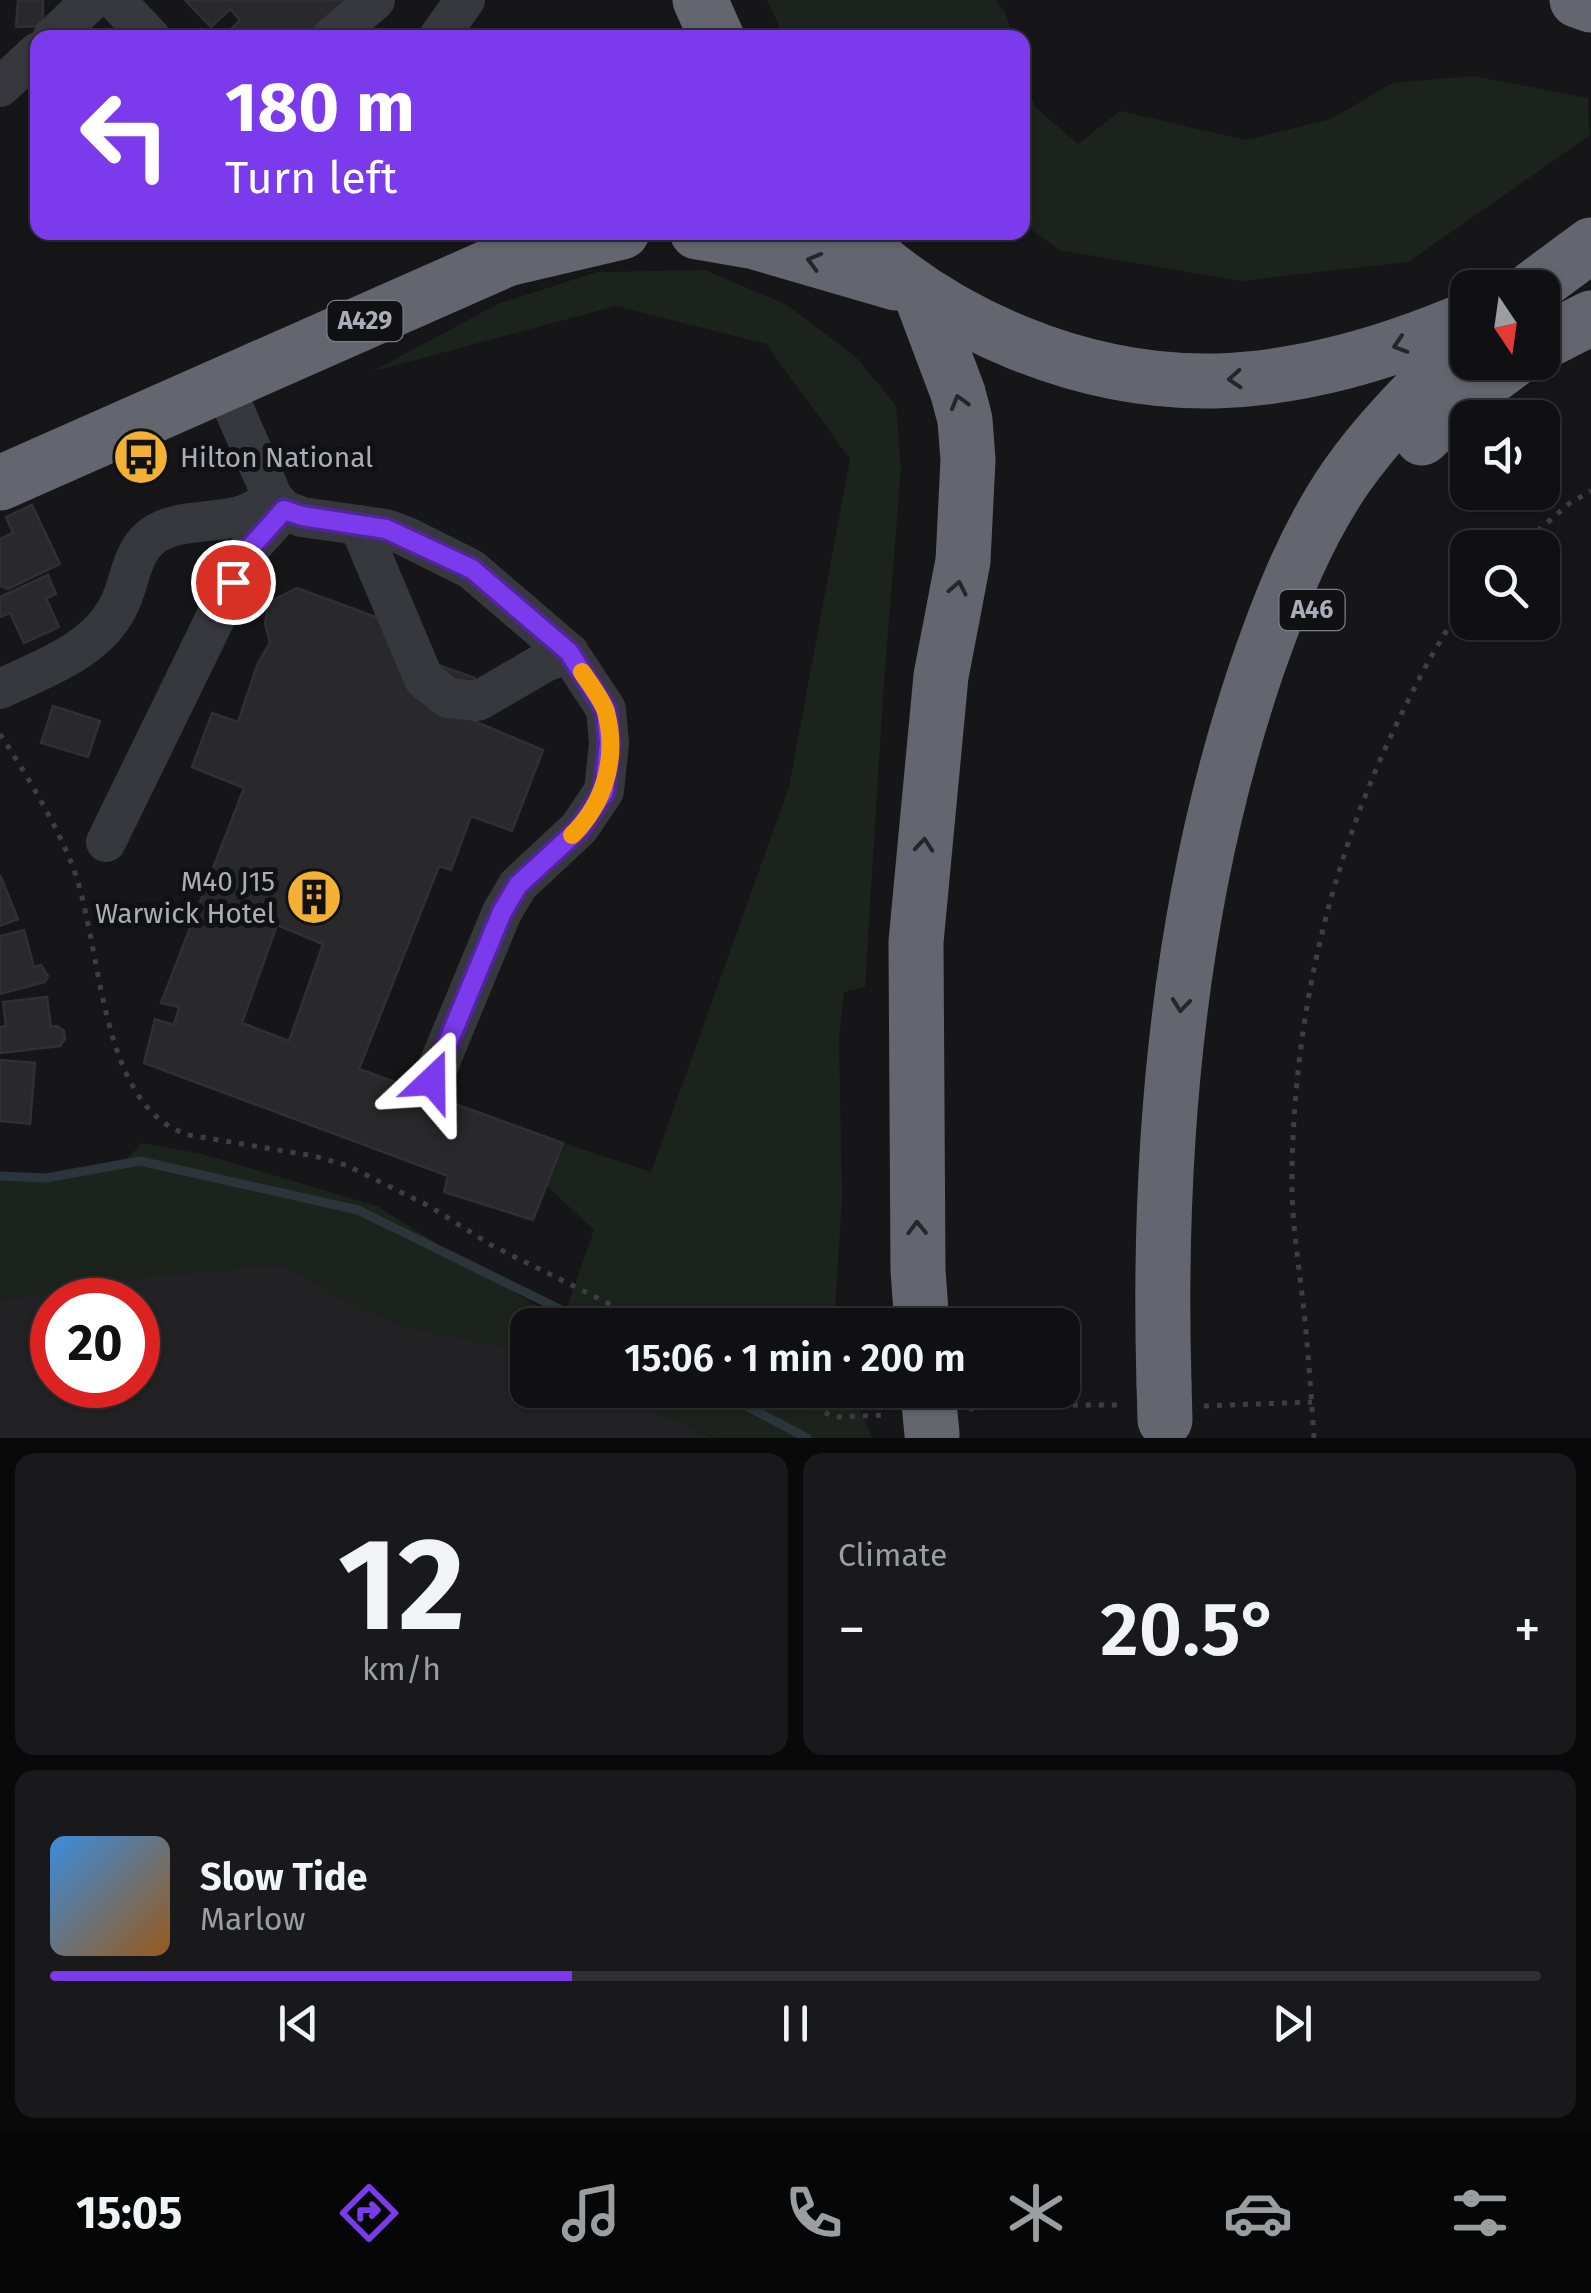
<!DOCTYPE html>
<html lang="en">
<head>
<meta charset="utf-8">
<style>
	:root { --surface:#101012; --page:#19191b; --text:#f1f3f6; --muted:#9c9d9f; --line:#303032; --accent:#7c3aed }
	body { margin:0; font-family:"Fira Sans",sans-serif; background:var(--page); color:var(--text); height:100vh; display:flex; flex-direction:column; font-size:38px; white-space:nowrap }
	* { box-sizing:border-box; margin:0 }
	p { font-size:32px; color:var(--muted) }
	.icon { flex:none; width:55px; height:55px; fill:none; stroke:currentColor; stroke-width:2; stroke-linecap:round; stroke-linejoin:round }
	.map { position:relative; height:1438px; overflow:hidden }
	.panel { display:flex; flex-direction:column; gap:15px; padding:15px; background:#09090a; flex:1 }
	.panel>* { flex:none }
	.hud { position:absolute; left:30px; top:30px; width:1000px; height:210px; border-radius:20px; box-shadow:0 2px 8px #0004,0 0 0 2px var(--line); background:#7c3aed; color:#fff; overflow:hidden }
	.needle { width:65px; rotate:167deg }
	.fabs { position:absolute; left:1450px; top:270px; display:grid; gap:20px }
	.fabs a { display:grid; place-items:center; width:110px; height:110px; border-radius:20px; background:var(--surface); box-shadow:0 2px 8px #0004,0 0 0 2px var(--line); font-size:50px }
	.speed { position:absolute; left:30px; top:1278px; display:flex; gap:20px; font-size:50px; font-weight:700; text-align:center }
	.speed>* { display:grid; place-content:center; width:130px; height:130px; border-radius:50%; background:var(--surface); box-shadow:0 2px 8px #0004,0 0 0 2px var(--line); line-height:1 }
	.speed .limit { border:15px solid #d22; background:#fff; color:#111 }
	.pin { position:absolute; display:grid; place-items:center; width:85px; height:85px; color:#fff; margin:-42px; border:5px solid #fff; border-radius:50%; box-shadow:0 2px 10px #0007 }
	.me { position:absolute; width:110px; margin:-55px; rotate:23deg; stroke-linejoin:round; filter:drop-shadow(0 0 8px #0008) }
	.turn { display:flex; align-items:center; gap:35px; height:210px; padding:0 30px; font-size:45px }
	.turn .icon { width:130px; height:130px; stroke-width:2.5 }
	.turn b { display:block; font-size:70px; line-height:85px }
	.big { font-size:75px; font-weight:600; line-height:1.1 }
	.panel .tile { flex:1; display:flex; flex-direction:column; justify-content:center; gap:15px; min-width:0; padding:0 35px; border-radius:20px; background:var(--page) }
	.panel .dial { align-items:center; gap:0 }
	.dial b { font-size:130px; line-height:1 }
	.song { display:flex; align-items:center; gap:30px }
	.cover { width:120px; height:120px; border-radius:15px; background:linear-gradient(135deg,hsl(210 70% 55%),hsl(30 70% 35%)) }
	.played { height:10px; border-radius:5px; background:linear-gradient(90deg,var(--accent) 35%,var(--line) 35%) }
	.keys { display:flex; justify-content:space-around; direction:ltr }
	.heat { display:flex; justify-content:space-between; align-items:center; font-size:55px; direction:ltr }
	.panel .tiles { flex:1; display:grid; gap:15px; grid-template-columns:1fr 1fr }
	.tile:last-child { grid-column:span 2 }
	.trip { position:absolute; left:510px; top:1308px; width:570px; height:100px; border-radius:20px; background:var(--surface); box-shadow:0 2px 8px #0004,0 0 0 2px var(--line); font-weight:600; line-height:100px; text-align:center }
	.dock { display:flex; height:160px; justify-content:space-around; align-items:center; background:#060607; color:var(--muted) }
	.dock .icon { width:70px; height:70px }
	.dock .on { color:var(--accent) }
	.dock b { font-size:45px; color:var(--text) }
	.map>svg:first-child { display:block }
</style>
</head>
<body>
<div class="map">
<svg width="1591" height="1438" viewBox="0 0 1591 1438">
	<rect width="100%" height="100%" fill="#161618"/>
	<path fill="#222225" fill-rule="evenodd" d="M282,1264L335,1295L401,1326L506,1347L527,1356L528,1390H606L715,1438H0V1301L109,1280ZM52,1300H138V1385H52Z"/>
	<g fill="#1c231d">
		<polygon points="767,0 995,0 1004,10 1013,37 784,37"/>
		<polygon points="1022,68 1035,107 1078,144 1120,111 1246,140 1331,119 1392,83 1473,76 1588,98 1589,136 1408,262 1240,281 1059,250 1023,223"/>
		<polygon points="705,270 787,305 858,359 896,406 901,468 883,695 865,987 844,992 839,1039 842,1199 834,1325 528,1325 527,1356 506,1347 401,1326 335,1295 282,1264 109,1280 0,1301 0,1176 46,1178 119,1167 142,1143 202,1154 377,1206 562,1322 594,1230 546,1185 563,1143 651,1172 789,787 850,459 766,344 616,306 371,372 498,304 597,272"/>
		<polygon points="606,1390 850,1390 873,1438 716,1438"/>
	</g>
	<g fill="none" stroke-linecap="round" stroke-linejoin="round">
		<g stroke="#2c353c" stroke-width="9">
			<polyline points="0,1176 46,1178 140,1161 358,1210 592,1325"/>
			<polyline points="716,1390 807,1438"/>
		</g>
	</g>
	<g fill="#29292c" stroke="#303034" stroke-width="2.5" fill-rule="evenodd">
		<polygon points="18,0 43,0 43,26 16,27"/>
		<polygon points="185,0 355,0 316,38 239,38 231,29 240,20 230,9 211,27"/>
		<polygon points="32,505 60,564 8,589 0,586 0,539 13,533 6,517"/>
		<polygon points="48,575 56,594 46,598 59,627 24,643 10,613 0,617 0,597"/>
		<path d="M297,588L384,620L430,709L441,666L475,678L462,716L543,750L512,831L471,816L451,870L439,866L359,1069L563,1143L533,1220L444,1192L448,1176L144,1063L155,1019L174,1025L179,1007L161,1003L244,788L192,767L212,713L238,722L258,663L270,643L265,623L269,602ZM277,925L323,944L289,1041L242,1023Z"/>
		<polygon points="53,706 100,721 88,757 41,743"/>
		<polygon points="0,875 18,919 0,926"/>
		<polygon points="24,930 34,967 41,965 48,976 45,982 0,994 0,936"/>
		<polygon points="47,997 51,1027 57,1026 64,1031 65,1039 60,1046 0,1053 0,1027 6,1026 3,1002"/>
		<polygon points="0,1060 35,1063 30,1124 0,1121"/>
	</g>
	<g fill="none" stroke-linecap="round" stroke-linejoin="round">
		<g stroke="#3d3f44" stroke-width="5" stroke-dasharray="5 8" stroke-linecap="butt">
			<polyline points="1518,548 1570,503 1591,491"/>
			<path d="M0,734C26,774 53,818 71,862C103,939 96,1107 189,1135L314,1156L346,1165L429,1206L491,1245L652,1325"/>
			<polyline points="778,1390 834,1417 888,1415"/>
			<polyline points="1204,1406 1312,1402"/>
			<polyline points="969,1409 1021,1405 1123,1405"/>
			<path d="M1314,1438C1311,1393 1308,1347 1303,1302C1298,1259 1291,1216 1292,1173C1294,1015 1330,861 1399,719C1419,678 1440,636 1468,601"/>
		</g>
		<g stroke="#37383d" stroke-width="40">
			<polyline points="115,0 151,38"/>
			<polyline points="52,38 92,0"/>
			<polyline points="331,38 375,0"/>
			<polyline points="438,38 465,0"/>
			<polyline points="0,87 38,52"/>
			<polyline points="223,384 273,498 284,510 302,517 386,529 405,536 471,569 569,653 606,709 609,743 604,791 579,828 518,885 502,912 432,1081"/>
			<polyline points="359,525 424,679 448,698 478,701 545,662 569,653"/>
			<path d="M0,689C42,669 96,651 118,607C130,585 130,555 150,538C174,517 217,525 246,514C256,510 265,503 273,498"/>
			<polyline points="106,842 249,549 284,510"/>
		</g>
		<g stroke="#63666e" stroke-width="55">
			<polyline points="700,0 717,38"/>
			<polyline points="1577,0 1591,5"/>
			<polyline points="697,232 755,242 896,283"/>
			<path d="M848,232C942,325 1083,384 1216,381C1304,378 1387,353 1468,319"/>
			<polyline points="1533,288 1591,245"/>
			<polyline points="920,292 958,393 965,420 968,460 963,561 941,676 916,942 918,1270 922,1325"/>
			<polyline points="1542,343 1591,318"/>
			<polyline points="1422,438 1480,385 1511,362"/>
			<polyline points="0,483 507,259 622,232"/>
			<path d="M1164,1384C1157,1143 1179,897 1257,668C1280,602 1306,535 1346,477C1381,427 1425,385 1468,342"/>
		</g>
		<g stroke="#63666e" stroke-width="55">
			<polyline points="1164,1384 1165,1420"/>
			<polyline points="928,1393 932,1434"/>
		</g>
	</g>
	<defs><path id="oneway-chevron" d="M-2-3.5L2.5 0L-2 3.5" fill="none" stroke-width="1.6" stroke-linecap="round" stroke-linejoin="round" transform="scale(2.5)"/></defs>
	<g stroke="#26262a">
		<use href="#oneway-chevron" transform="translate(814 261) rotate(-164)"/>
		<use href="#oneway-chevron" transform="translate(1400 345) rotate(162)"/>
		<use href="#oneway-chevron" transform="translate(1235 379) rotate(176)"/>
		<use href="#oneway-chevron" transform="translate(959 402) rotate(-106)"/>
		<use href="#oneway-chevron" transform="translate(958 588) rotate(-79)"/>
		<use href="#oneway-chevron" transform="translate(924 845) rotate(-85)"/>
		<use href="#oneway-chevron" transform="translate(1181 1005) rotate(96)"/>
		<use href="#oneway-chevron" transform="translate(917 1228) rotate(-91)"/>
	</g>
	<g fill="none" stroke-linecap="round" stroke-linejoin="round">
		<g stroke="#51269a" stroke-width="25">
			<polyline id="route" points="233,582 249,549 284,510 302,516 386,529 472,569 569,652 606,710 609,743 604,792 580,828 518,885 502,912 432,1081"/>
		</g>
		<use href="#route" stroke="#7c3aed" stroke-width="18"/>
		<path stroke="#f59e0b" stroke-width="18" d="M572,835C605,803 618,757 606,712C602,699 590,684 582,672"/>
	</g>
	<defs>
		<g id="bus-disc" transform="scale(2.875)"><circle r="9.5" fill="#f2b134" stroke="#111113"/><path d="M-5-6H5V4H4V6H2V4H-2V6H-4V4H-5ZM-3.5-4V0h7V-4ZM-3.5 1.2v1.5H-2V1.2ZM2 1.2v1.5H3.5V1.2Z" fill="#111"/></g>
		<g id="building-disc" transform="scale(2.875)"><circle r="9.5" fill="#f2b134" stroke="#111113"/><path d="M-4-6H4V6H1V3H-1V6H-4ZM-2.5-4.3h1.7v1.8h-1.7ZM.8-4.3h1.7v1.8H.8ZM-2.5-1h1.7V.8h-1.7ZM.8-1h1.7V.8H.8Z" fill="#111"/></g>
	</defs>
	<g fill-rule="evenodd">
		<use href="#bus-disc" x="141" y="457"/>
		<use href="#building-disc" x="314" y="897"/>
	</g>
	<g text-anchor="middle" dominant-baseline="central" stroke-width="10" stroke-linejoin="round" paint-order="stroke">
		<g fill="#111113" stroke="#7b7e86" stroke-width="2.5">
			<rect x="327.5" y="301" width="75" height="40" rx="8"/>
			<rect x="1279.5" y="590" width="65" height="40" rx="8"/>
		</g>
		<g font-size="25" font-weight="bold" fill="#a8adb8">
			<text x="365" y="321">A429</text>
			<text x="1312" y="610">A46</text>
		</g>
		<g font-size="28" fill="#a8adb8" stroke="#111113" text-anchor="start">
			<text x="180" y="457">Hilton National</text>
			<text x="275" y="881" text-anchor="end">M40 J15<tspan x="275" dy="32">Warwick Hotel</tspan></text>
		</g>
	</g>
</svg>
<div class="fabs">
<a><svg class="needle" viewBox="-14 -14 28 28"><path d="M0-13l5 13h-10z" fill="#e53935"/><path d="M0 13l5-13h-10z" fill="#9c9d9f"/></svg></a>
<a><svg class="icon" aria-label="sound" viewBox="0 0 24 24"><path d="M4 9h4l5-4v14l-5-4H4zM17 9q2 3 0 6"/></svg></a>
<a><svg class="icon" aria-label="search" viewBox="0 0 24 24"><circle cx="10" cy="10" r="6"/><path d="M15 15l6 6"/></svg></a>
</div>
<div class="speed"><div class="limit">20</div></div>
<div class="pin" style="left:233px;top:582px;background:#d93025"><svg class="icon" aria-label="arrive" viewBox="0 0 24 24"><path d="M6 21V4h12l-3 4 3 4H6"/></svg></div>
<svg class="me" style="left:432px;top:1081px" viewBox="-20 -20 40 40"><path d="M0-17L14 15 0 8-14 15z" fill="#7c3aed" stroke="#fff" stroke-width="4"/></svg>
<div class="trip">15:06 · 1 min · 200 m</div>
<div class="hud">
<div class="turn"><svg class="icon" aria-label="left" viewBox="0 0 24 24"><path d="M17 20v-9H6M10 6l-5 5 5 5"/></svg><div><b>180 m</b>Turn left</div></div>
</div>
</div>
<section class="panel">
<div class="tiles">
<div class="tile dial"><b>12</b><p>km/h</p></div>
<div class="tile"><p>Climate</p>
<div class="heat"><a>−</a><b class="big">20.5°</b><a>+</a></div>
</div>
<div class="tile">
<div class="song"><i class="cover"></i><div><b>Slow Tide</b><p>Marlow</p></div></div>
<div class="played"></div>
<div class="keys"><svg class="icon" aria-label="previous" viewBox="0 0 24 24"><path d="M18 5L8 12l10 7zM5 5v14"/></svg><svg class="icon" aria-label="pause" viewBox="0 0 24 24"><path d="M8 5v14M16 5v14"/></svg><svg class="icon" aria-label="next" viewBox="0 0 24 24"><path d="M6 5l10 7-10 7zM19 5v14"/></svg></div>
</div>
</div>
</section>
<nav class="dock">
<b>15:05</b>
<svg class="icon on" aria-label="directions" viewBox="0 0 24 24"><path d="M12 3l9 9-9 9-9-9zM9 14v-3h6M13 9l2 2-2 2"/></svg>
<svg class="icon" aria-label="music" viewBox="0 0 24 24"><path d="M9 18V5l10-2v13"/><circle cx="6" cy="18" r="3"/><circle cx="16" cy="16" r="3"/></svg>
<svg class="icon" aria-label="phone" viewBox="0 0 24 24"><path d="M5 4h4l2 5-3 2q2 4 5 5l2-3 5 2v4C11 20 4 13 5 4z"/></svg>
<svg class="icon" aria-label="climate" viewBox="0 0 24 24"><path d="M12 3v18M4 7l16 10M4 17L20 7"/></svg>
<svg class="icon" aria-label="car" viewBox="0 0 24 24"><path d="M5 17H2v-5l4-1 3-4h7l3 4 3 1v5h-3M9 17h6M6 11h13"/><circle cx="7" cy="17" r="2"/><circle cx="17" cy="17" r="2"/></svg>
<svg class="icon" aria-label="filters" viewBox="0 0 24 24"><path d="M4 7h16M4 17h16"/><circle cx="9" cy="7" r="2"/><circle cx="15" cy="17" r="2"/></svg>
</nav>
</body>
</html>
